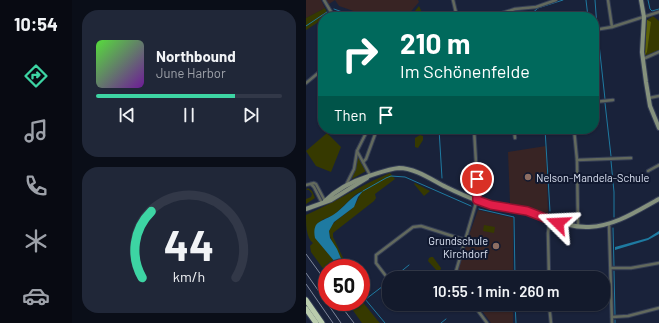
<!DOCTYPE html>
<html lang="en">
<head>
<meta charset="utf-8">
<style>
	:root { --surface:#131a2c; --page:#202738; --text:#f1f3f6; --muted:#9da1a9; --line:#323848; --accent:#3dd4a3 }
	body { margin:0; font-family:Barlow,sans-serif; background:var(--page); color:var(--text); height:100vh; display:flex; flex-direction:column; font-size:15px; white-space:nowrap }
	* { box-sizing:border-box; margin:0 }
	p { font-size:13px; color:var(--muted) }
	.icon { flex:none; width:22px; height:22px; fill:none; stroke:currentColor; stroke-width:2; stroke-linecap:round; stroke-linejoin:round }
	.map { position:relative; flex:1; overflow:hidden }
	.drawer { display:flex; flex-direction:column; gap:10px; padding:10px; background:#0a0e18; width:234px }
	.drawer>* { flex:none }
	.hud { position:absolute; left:12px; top:12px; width:281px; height:122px; border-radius:16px; box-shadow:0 1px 3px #0004,0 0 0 1px var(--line); background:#00695c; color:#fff; overflow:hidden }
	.speed { position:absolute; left:12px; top:259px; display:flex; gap:8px; font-size:20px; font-weight:700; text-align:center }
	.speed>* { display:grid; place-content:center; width:52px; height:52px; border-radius:50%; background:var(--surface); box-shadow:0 1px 3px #0004,0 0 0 1px var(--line); line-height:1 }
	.speed .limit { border:6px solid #d22; background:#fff; color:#111 }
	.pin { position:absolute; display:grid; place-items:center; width:34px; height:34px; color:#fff; margin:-17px; border:2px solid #fff; border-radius:50%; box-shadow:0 1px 4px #0007 }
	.me { position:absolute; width:44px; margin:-22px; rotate:291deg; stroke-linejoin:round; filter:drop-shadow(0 0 3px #0008) }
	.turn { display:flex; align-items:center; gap:14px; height:84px; padding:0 16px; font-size:18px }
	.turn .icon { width:52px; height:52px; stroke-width:2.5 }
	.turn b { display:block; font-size:28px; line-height:34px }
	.then { display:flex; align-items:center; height:38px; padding:0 16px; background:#0003; gap:8px; font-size:15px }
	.drawer .widget { flex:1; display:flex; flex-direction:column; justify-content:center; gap:6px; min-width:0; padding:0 14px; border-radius:16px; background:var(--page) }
	.drawer .dial { align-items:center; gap:0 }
	.dial svg { height:104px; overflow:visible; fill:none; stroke:var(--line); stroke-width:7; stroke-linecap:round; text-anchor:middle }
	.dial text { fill:var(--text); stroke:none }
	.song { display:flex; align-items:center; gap:12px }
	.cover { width:48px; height:48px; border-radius:6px; background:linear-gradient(135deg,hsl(110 70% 55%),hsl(280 70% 35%)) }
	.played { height:4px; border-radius:2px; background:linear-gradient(90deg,var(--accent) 75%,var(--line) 75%) }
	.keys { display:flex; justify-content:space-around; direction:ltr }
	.trip { position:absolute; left:76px; top:271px; width:228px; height:40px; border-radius:16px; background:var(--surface); box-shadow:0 1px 3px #0004,0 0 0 1px var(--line); font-weight:600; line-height:40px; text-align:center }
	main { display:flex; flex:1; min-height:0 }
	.dock { display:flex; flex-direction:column; width:72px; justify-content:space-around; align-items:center; background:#080a12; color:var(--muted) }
	.dock .icon { width:28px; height:28px }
	.dock .current { color:var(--accent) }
	.dock b { font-size:18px; color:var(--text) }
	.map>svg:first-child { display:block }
</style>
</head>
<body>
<main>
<nav class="dock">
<b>10:54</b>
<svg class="icon current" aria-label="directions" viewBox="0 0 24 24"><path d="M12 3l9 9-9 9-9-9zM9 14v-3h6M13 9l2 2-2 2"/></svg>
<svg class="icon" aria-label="music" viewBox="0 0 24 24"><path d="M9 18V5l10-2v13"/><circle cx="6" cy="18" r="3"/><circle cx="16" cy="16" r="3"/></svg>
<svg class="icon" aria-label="phone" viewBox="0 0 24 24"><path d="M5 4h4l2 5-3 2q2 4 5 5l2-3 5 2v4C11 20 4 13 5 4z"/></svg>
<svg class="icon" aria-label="climate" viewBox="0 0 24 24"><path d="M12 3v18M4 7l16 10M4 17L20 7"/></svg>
<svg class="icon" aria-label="car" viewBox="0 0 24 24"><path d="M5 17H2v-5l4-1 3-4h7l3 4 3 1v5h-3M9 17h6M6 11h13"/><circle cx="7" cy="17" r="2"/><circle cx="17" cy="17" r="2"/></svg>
</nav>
<section class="drawer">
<div class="widget">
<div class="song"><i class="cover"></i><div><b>Northbound</b><p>June Harbor</p></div></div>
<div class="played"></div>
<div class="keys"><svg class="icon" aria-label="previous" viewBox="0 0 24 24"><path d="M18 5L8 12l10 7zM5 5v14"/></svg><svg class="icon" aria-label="pause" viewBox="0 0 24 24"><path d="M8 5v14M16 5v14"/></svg><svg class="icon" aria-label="next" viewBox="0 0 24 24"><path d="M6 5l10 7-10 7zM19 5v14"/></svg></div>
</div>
<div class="widget dial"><svg viewBox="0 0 100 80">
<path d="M14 69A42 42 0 1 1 86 69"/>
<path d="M14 69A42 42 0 0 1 21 18" stroke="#3dd4a3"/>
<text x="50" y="56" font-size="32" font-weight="700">44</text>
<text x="50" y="72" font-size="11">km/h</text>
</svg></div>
</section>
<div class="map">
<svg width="353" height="323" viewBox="0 0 353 323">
	<rect width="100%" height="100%" fill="#19223a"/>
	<g fill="#382424">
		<polygon points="0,0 15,0 19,8 0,18"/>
		<polygon points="20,0 112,0 113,2 100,17 65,17 33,6 29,0 23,4"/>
		<polygon points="240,146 242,213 204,203 202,152"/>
		<polygon points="172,210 207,218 207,278 151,278 150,277 162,238"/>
		<polygon points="171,304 207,304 207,323 185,323"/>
	</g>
	<g fill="#363900">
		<polygon points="113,6 118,17 104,17"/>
		<polygon points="19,8 22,15 17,17 17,19 0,30 0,18"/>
		<polygon points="347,16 353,21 353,51 342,56 339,55 341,20"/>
		<polygon points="21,133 35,147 25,172 10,166 0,151"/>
		<polygon points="114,135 117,136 117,140 112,148 109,147 109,138"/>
		<polygon points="53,157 60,171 46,179 50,159"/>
		<path d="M84,173L89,179L69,194L70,198L68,201L27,233V237L42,268H39C36,262 22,236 23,231C26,220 40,215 47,207C51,203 53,196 56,191L50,194L28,215L16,220L10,238L34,268H21V274L5,252L4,246L7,243C0,238 0,224 0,215C29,202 55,185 84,173Z"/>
		<polygon points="109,183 124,191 118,196 108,184"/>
		<polygon points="2,188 6,191 9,198 0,204 0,199 5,197 6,194 3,190 0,190"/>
		<polygon points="178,225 189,227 188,233 177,231"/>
		<polygon points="125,257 127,257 135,268 134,271 132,272 122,261 123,258"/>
		<polygon points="55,300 72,321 74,323 56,323 41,302 55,302"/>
	</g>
	<polygon fill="#5c6007" points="341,20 345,22 341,52 339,55"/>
	<g fill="#1e7aa1">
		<path d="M57,191L52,197L48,207L28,222L23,231L24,238L31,249L39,268H34L9,238C8,233 8,229 10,225C14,220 21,219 27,215C38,208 45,196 57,191Z"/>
		<polygon points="353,231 353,234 342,240 309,250 309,247 342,238"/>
	</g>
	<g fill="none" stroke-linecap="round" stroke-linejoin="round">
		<g stroke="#1e7aa1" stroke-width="1">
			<polyline points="280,0 282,17"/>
			<polyline points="289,0 291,27"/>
			<polyline points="342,0 344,9 346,11 353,9"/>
			<polyline points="28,9 50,17"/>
			<polyline points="222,17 232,8 257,0"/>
			<polyline points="0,26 21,12"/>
			<polyline points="292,35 299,99"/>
			<polyline points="299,103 305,156"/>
			<polyline points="133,129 136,178"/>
			<polyline points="239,129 244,211"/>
			<polyline points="305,161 308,192 308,217"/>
			<polyline points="57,191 80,178 85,176 99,177 165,206"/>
			<polyline points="173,209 208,217 209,278"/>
			<polyline points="307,228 308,266"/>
			<polyline points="308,271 309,315"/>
			<polyline points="87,278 103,265"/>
			<polyline points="55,294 57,296"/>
			<polyline points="59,299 79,323"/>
			<polyline points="60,299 81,283"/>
			<polyline points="209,304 210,323"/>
			<polyline points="309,320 309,323"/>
			<polyline points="135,323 140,319"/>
		</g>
		<g stroke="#343d54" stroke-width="4.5">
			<g id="street">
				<polyline points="18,0 28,17"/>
				<polyline points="147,0 151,17"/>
				<polyline points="302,0 306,27"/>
				<polyline points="184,17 209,9 230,7 250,0"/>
				<polyline points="288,30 306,27 353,12"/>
				<polyline points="337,59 353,52"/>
				<polyline points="0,83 17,69"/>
				<polyline points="343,98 353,96"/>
				<polyline points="288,102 307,100"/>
				<polyline points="208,129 209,138"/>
				<polyline points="268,129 271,160 272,226"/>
				<polyline points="51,151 64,175"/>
				<polyline points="271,160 325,158"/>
				<polyline points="57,162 60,159 71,129"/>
				<polyline points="342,171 353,165"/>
				<polyline points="5,184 8,187 16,203"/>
				<polyline points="0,185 8,183 10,184 19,201"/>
				<polyline points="40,185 48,169 51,151 62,129"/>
				<polyline points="303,224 306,323"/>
				<polyline points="305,268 325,268 353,263"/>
				<polyline points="148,278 172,196 168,129"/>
				<polyline points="243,278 242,233 244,220"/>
				<polyline points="83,280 70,263 70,255 107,227 115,226 159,240"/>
				<polyline points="102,304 107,306 112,304"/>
				<polyline points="167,304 181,323"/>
				<polyline points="243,304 245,323"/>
				<polyline points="306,317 322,316 353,308"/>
			</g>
		</g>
		<g stroke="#343d54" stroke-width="6">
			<g id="secondary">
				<polyline points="335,0 338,17 336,52 340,82 344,106 353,128"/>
				<path d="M19,201C31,189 47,181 63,176C73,173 82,169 93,168C109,168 126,180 140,187C152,193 164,198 177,203C192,208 209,207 224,212C244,218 262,228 283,227C309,226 331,211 353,199"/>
				<polyline points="0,209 25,200 61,178"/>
			</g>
		</g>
		<g stroke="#343d54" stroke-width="7">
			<g id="highway">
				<polyline points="0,300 16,323"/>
				<polyline points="0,309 10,323"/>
			</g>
		</g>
		<use href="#street" stroke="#62695d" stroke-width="2.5"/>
		<use href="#secondary" stroke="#85917d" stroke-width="4"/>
		<use href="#highway" stroke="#baccad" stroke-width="5"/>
		<g stroke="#7f879b" stroke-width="1">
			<polyline points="0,254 21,283"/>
			<polyline points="32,302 48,323"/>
		</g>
		<g stroke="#7f879b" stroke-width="1">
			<polyline points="0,273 35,323"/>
			<polyline points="0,284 27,323"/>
		</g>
	</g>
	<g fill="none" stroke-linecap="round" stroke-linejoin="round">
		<g stroke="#92132f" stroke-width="10">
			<polyline id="route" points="171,179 171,200 185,205 221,211 252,223"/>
		</g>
		<use href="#route" stroke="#e11d48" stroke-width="7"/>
	</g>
	<g fill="#8d6e63" stroke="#10182f" stroke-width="1.5">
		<circle cx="222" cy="177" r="4"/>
		<circle cx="190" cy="246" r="4"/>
	</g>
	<g text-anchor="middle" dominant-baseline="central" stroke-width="4" stroke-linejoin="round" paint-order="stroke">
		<g font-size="11" fill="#dce3f3" stroke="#10182f" text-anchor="start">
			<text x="230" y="177">Nelson-Mandela-Schule</text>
			<text x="182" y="240" text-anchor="end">Grundschule<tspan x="182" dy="13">Kirchdorf</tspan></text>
		</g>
	</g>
</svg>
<div class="speed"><div class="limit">50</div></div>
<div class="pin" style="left:171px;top:179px;background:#d93025"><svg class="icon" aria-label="arrive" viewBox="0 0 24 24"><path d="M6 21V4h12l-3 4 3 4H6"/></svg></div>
<svg class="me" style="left:252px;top:223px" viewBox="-20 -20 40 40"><path d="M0-17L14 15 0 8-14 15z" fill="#e11d48" stroke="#fff" stroke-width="4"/></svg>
<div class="trip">10:55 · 1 min · 260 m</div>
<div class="hud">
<div class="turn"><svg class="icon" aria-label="right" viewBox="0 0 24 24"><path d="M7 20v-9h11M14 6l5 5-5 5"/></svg><div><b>210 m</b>Im Schönenfelde</div></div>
<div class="then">Then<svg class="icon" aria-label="arrive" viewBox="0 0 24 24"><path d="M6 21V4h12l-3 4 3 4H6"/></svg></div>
</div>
</div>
</main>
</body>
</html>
